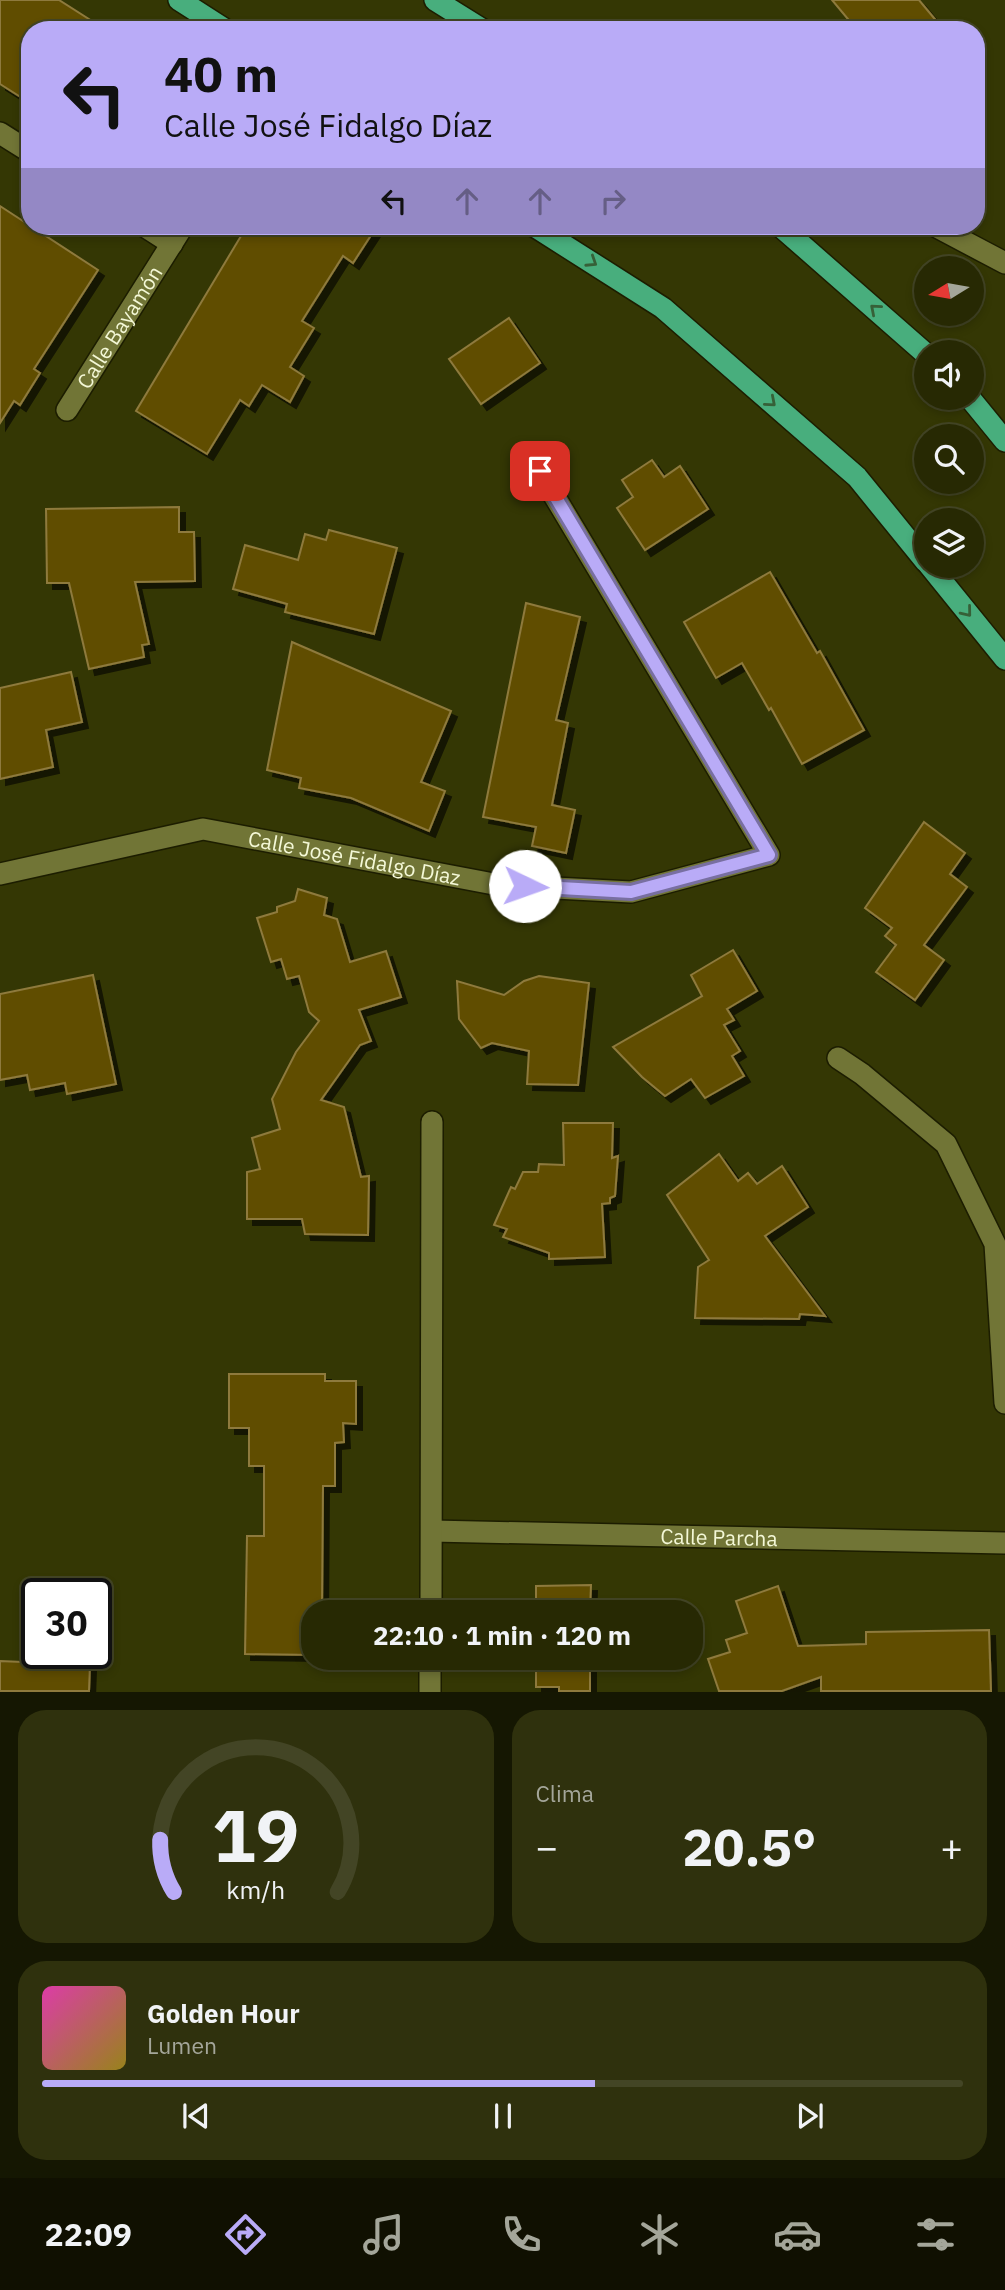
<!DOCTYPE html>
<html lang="es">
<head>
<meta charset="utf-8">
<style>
	:root { --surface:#272903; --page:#2f310d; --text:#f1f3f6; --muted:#a4a69a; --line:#434525; --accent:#b9abf7 }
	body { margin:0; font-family:"IBM Plex Sans",sans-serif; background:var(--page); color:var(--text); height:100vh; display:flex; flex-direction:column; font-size:26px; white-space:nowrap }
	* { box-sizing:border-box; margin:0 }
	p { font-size:23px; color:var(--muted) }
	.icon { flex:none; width:38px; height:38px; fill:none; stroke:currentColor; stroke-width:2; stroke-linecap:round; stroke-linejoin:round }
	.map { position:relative; height:1692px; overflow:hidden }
	.details { display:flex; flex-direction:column; gap:18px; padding:18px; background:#151702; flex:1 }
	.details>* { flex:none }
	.guide { position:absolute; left:21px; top:21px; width:964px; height:214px; border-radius:28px; box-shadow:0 4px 10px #0003,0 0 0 2px var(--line); background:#b9abf7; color:#111; overflow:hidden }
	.needle { width:46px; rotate:259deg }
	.buttons { position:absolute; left:914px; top:256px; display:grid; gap:14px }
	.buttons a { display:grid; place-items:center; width:70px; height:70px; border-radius:50%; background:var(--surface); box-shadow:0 4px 10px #0003,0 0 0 2px var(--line); font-size:35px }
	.speed { position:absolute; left:21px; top:1578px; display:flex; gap:14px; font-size:35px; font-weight:700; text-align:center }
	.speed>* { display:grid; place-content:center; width:91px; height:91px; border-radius:50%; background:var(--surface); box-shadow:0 4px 10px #0003,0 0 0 2px var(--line); line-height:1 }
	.speed .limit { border:4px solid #111; border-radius:10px; background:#fff; color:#111 }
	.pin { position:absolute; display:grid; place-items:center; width:60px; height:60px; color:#fff; margin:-30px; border-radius:14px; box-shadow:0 4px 10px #0006 }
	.me { position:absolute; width:77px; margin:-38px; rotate:93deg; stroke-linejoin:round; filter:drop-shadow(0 0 5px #0008) }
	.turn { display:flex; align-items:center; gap:24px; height:147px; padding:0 28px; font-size:32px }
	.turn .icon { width:91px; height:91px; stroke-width:2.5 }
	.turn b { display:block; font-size:49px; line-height:60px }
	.lanes { display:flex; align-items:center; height:66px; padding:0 28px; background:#0003; justify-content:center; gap:35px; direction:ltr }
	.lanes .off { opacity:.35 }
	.big { font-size:52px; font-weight:700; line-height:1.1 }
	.details .widget { flex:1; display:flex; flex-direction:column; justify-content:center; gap:10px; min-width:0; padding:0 24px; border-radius:28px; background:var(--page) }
	.details .dial { align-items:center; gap:0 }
	.dial svg { height:182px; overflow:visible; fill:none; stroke:var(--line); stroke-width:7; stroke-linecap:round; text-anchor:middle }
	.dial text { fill:var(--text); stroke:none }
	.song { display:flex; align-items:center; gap:21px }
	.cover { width:84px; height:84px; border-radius:10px; background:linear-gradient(135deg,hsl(320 70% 55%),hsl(50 70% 35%)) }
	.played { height:7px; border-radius:4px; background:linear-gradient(90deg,var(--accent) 60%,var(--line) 60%) }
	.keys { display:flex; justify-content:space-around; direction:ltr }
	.heat { display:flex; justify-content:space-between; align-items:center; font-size:38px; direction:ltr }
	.details .tiles { flex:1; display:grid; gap:18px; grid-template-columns:1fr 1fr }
	.widget:last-child { grid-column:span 2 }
	.trip { position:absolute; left:301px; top:1600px; width:402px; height:70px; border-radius:28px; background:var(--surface); box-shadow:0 4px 10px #0003,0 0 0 2px var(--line); font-weight:700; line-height:70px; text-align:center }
	.tabs { display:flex; height:112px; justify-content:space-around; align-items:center; background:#101001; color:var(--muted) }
	.tabs .icon { width:49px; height:49px }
	.tabs .current { color:var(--accent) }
	.tabs b { font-size:32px; color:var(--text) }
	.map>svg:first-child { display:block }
</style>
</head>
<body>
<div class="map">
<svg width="1005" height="1692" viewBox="0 0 1005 1692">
	<defs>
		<filter id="shadow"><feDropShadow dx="6" dy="6" stdDeviation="0" flood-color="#0009"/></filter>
	</defs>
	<rect width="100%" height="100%" fill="#343704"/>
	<g fill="#614e05" stroke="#8e7a3c" stroke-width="2" filter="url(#shadow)">
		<polygon points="0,0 59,0 106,30 30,30 30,103 0,84"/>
		<polygon points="832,0 919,0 944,30 857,30"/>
		<polygon points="0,206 98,270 34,369 40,373 20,405 14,401 0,423"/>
		<polygon points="247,226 377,226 353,263 343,256 302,321 314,328 290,367 304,376 290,402 262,385 249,406 240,400 207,454 136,411"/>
		<polygon points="509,318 540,363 481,404 449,359"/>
		<polygon points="652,460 664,477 680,466 708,509 645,550 617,508 633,497 622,480"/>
		<polygon points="179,507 179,532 194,532 195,581 135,582 149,644 142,645 144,657 89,669 69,583 47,583 46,509"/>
		<polygon points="329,530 397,548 374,634 285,612 287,604 233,589 245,545 298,560 305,534 326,540"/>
		<polygon points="770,572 817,653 820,651 864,730 802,764 771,708 769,710 742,663 716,678 684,622"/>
		<polygon points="526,603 580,617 556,720 568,723 552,805 575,810 566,853 532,846 536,827 483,817"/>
		<polygon points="292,642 451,711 421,782 445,791 429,831 351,798 299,788 301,778 267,770"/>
		<polygon points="71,672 82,722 46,730 53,767 0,779 0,688"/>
		<polygon points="924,822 965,853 950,874 967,887 924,945 944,960 915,1000 876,972 896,945 885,936 892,928 865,908"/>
		<polygon points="298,889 327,898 324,915 337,919 350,962 386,951 401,997 359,1010 371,1041 360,1045 321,1100 344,1107 361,1177 369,1176 368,1235 305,1234 302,1219 247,1219 247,1172 260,1169 252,1138 280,1129 272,1099 296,1052 319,1021 309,1012 299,976 287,979 281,959 271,962 257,918 277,912 277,907 295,901"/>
		<polygon points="733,950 757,991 727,1009 734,1020 724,1025 740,1051 732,1056 744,1076 705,1098 691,1079 665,1096 642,1077 613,1047 702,996 691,975"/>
		<polygon points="93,975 116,1084 67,1094 65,1083 30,1090 27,1075 0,1080 0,994"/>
		<polygon points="539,976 589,983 578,1085 527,1084 529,1051 492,1043 481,1048 459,1019 457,981 504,995 524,981"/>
		<polygon points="563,1123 613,1123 612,1158 618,1156 615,1196 610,1198 610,1203 602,1204 605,1257 549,1259 549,1253 503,1237 507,1229 494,1225 511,1187 515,1189 523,1172 538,1172 539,1164 564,1165"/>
		<polygon points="719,1154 738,1181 748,1173 757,1184 782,1166 808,1207 765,1236 825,1316 800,1314 799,1319 695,1318 698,1267 709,1260 667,1195"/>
		<polygon points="229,1374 325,1374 325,1381 356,1381 356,1424 343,1423 344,1442 335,1443 335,1486 323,1486 322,1612 313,1612 313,1655 245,1654 247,1536 264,1536 264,1466 249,1466 249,1428 229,1428"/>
		<polygon points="591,1585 590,1612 536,1612 536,1586"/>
		<polygon points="778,1586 798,1646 866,1644 866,1632 989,1630 991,1691 821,1691 821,1677 782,1691 719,1691 708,1659 730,1652 726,1640 747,1633 736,1601"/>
		<polygon points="536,1657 590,1657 590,1691 559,1691 559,1687 536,1687"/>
		<polygon points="0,1661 90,1665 89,1691 0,1691"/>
	</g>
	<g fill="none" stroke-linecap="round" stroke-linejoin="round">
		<g stroke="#1c1d00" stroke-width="24">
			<g id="street">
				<polyline points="0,133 30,152"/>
				<polyline points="144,226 172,244"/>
				<polyline points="935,226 1005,263"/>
				<path id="s1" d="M67,410L183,226"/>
				<path id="s2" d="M0,874L203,829L499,885L631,892L769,855L540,472"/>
				<polyline points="838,1058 862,1074 946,1144 995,1244 1005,1403"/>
				<path id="s3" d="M432,1531L1005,1543"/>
				<polyline points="431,1612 432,1122"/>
				<polyline points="430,1692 430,1657"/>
			</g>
		</g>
		<g stroke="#1c1d00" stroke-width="24">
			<g id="primary">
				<polyline points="179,0 226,30"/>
				<polyline points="435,0 483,30"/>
				<polyline points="534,226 663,308 857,477 926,562"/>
				<polyline points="780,226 926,354"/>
				<polyline points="969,397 1005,441"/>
				<polyline points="929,565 1005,659"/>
			</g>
		</g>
		<use href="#street" stroke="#717536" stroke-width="21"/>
		<use href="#primary" stroke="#48ae7d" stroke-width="21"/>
	</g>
	<defs><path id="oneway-chevron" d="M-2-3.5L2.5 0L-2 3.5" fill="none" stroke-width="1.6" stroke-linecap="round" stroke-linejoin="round" transform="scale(1.75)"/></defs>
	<g stroke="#366038">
		<use href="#oneway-chevron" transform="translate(592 262) rotate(33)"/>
		<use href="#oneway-chevron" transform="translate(875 309) rotate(-139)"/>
		<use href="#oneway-chevron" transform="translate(771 402) rotate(41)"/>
		<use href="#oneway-chevron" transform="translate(967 612) rotate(51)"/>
	</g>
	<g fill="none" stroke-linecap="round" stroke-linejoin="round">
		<g stroke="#786fa1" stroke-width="18">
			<polyline id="route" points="525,886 631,892 769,855 540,471"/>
		</g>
		<use href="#route" stroke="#b9abf7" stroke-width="12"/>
	</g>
	<g text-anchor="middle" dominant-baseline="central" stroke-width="7" stroke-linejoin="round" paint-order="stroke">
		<g font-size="21" fill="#f4f8d7" stroke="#2a2c0a">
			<text stroke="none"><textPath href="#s1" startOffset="98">Calle Bayamón</textPath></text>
			<text stroke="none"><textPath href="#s2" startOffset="362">Calle José Fidalgo Díaz</textPath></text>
			<text stroke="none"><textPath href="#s3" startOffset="287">Calle Parcha</textPath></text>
		</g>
	</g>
</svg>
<div class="buttons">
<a><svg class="needle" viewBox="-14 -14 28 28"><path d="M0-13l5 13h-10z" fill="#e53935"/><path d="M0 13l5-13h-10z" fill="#a4a69a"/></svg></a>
<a><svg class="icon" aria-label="sound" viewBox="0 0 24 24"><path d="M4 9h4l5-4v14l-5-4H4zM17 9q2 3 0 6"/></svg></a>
<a><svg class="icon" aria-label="search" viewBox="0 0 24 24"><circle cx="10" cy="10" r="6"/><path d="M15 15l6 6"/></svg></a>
<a><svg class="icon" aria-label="layers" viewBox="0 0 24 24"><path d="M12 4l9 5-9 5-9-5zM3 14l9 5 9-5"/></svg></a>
</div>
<div class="speed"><div class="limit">30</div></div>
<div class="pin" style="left:540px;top:471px;background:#d93025"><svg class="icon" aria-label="arrive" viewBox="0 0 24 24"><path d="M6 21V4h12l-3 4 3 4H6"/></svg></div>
<svg class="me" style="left:525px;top:886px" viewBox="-20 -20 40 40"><circle r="19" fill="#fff"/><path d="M0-13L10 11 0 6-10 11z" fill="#b9abf7"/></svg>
<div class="trip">22:10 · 1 min · 120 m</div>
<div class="guide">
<div class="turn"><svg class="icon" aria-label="left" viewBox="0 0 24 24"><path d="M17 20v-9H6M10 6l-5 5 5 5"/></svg><div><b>40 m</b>Calle José Fidalgo Díaz</div></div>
<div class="lanes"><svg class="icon" aria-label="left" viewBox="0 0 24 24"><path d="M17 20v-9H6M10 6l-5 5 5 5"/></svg><svg class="icon off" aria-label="ahead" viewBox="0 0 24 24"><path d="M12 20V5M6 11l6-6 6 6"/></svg><svg class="icon off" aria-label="ahead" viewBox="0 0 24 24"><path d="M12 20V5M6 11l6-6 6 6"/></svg><svg class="icon off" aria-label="right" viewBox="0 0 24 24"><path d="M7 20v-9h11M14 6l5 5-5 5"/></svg></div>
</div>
</div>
<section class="details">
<div class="tiles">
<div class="widget dial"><svg viewBox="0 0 100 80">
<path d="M14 69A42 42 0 1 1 86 69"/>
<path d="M14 69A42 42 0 0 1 8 46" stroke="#b9abf7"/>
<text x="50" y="56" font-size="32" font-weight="700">19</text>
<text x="50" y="72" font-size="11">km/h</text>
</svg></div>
<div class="widget"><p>Clima</p>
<div class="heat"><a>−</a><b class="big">20.5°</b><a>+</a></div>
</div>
<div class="widget">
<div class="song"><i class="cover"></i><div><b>Golden Hour</b><p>Lumen</p></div></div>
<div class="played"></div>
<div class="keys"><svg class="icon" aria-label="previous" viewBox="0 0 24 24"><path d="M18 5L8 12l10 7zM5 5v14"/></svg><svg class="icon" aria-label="pause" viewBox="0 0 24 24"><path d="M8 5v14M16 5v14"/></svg><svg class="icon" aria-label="next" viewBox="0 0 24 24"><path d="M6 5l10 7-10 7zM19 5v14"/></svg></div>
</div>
</div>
</section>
<nav class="tabs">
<b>22:09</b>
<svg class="icon current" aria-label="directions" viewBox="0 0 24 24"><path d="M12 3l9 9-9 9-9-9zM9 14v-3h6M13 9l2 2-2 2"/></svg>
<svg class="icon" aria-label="music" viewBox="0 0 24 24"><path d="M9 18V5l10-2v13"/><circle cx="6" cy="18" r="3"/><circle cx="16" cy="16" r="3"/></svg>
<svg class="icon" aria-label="phone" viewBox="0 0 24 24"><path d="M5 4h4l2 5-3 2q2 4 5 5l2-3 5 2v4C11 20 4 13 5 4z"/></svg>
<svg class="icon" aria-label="climate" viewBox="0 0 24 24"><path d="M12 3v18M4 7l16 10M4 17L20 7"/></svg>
<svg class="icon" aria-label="car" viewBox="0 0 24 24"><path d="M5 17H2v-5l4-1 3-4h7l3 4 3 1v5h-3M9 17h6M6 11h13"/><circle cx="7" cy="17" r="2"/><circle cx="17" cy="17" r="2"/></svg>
<svg class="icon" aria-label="filters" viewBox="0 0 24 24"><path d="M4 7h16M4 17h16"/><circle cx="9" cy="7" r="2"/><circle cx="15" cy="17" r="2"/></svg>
</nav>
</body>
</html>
